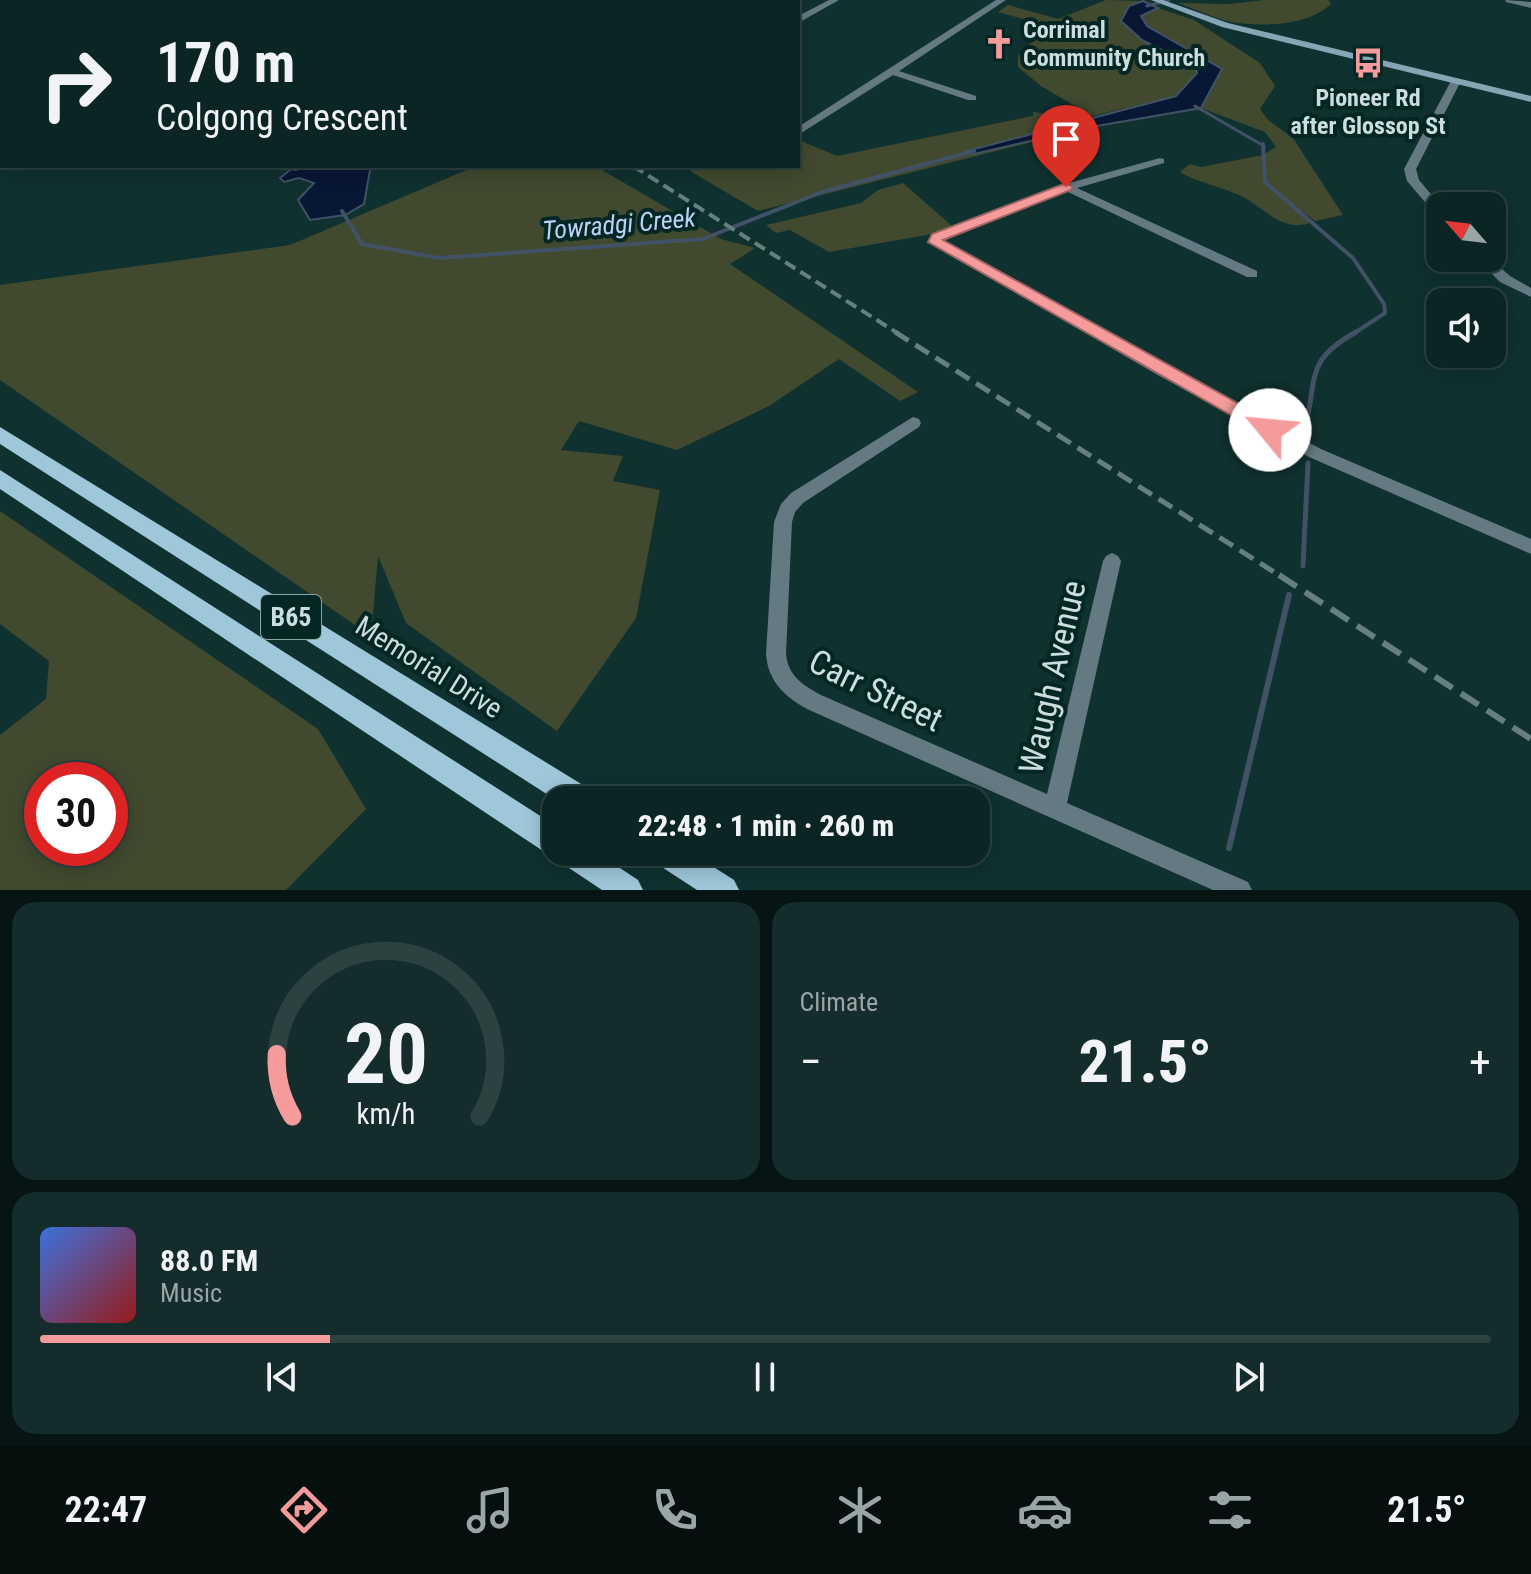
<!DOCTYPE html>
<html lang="en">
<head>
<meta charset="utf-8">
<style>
	:root { --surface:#0b2524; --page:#142d2c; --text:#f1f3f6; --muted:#9aa5a6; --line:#2b4241; --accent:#f59b9b }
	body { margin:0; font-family:"Roboto Condensed",sans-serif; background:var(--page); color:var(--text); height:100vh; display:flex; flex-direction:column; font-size:30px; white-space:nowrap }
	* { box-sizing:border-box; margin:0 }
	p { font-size:26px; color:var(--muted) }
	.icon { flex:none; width:44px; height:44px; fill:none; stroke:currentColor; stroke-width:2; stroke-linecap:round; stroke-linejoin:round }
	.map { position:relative; height:890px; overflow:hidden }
	.panel { display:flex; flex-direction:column; gap:12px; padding:12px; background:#061414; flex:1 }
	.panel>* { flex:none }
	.banner { position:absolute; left:0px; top:0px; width:800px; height:168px; box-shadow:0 4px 20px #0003,0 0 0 2px var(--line); background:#0b2524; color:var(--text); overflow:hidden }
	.needle { width:52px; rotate:298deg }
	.fabs { position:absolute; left:1426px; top:192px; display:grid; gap:16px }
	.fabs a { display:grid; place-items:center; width:80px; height:80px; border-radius:16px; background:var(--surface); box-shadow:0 4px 20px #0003,0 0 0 2px var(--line); font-size:40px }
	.speed { position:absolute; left:24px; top:762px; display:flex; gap:16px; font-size:40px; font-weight:700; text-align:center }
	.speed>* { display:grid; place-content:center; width:104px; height:104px; border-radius:50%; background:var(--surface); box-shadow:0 4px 20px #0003,0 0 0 2px var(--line); line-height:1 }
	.speed .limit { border:12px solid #d22; background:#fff; color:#111 }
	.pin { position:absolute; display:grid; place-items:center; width:68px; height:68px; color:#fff; margin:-82px -34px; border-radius:50% 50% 50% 0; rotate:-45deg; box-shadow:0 0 8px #0007 }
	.pin .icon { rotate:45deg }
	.me { position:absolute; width:88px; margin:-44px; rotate:298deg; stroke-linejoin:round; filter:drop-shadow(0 0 6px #0008) }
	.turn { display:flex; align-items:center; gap:28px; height:168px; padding:0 24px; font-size:36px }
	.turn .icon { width:104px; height:104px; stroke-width:2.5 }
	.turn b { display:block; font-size:56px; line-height:68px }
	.big { font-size:60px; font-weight:800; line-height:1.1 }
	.panel .widget { flex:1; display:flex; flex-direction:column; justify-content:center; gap:12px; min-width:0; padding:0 28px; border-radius:24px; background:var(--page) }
	.panel .dial { align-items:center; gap:0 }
	.dial svg { height:208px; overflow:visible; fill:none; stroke:var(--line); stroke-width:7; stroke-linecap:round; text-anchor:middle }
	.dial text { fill:var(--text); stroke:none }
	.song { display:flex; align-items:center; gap:24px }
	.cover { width:96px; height:96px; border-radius:12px; background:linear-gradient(135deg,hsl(220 70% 55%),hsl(0 70% 35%)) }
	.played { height:8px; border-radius:4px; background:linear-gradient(90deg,var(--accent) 20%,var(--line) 20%) }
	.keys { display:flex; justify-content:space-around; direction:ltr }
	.heat { display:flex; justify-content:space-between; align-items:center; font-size:44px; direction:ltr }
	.panel .tiles { flex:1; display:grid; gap:12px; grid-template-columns:1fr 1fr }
	.widget:last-child { grid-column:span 2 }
	.trip { position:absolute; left:542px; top:786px; width:448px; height:80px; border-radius:24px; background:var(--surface); box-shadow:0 4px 20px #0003,0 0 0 2px var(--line); font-weight:800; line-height:80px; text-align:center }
	.tab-bar { display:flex; height:128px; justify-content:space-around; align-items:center; background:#040f0e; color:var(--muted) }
	.tab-bar .icon { width:56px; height:56px }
	.tab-bar .current { color:var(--accent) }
	.tab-bar b { font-size:36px; color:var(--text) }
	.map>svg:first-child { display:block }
</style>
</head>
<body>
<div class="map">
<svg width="1531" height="890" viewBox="0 0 1531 890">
	<rect width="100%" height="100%" fill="#0f3130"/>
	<g fill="#414a2f" fill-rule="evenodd">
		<polygon points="1106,0 1143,1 1129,7 1121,21 1196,66 1197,73 1176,96 1092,116 1041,86 1018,67 1018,56 1049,26 998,12 1008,5 1058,19"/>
		<path d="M1264,0H1328L1331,4C1308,26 1262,27 1231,22C1212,18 1195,9 1178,3L1229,4Z"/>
		<path d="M1158,8L1194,20L1260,63L1275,86L1260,109L1268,120L1293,138L1343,215L1315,221L1294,205L1313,222C1281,234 1265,207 1239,195C1220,186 1198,183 1180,172L1190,164L1201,167L1263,155L1276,147L1265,132L1201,108L1222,69L1147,26L1140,16Z"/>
		<polygon points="1033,112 1084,118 1091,127 758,211 690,171 708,166 798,166 798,143 801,141 837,156 1033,116"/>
		<polygon points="476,166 595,166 721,239 755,248 730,264 918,392 900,401 839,359 769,406 677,450 579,421 561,450 623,456 613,481 660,490 636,618 557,731 406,623 378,556 371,636 0,380 0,285 290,245"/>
		<polygon points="903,183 952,226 927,235 829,252 790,230 776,233 766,225 861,203 878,190"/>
		<path d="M0,511L318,729L366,809L286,890H0V735L46,699L49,661L0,624ZM42,780H110V848H42Z"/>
	</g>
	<g fill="#081734" stroke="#425266" stroke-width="2">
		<polygon points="1143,1 1158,8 1141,16 1147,26 1222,69 1201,108 1091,127 974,154 967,151 1176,96 1197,73 1196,67 1142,40 1121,21 1129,6"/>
		<polygon points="295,166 364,166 370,170 364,204 345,215 310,220 298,200 314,183 299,178 284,182 280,178"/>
	</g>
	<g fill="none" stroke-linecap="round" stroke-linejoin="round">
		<g stroke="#425266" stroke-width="3">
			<polyline points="1147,6 1169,0"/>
			<polyline points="1195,106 1264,146"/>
		</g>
		<g stroke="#425266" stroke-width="4">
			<polyline points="1263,144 1265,182 1353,258 1384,304 1385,313 1353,334"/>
			<polyline points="277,166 296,169"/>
			<polyline points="342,211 362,244 439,258 703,239 822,192 974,151"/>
		</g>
		<g stroke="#425266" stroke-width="5">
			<path d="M1306,425C1317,376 1306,360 1356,332"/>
			<polyline points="1303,566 1308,463"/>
		</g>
		<polyline stroke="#425266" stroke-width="6" points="1229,848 1289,595"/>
		<g fill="#657982" fill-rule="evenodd">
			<polygon points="517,0 527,0 528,2 518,2"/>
			<polygon points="829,0 839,0 798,23 798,16"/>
			<polygon points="996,0 1006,0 899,71 976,96 976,100 968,100 893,75 798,135 798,127"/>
			<polygon points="1505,0 1531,2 1531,8 1506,2"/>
			<polygon points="1456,78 1461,81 1416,169 1419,180 1441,206 1440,216 1436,215 1407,181 1404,169 1451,81"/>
			<polygon points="1160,158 1164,159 1164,163 1077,188 1257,271 1257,277 1247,277 1066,191 943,241 1166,366 1321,449 1531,539 1531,554 1309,457 1156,374 930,242 933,234 1062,185"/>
			<polygon points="1476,258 1490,258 1510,276 1531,288 1531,297 1500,282"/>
			<path d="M913,417L919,419L921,423L919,427L803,503L795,512L792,522L786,654C788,676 803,685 821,695L1047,794L1103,561L1106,556L1112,553L1118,556L1121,561L1067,803L1248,882L1252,890H1213L807,709C784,696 768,681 766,654L774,522L781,504L791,493Z"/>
		</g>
		<polygon fill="#85a6b4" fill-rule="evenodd" points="1151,0 1163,0 1228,23 1531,96 1531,102 1222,27"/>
		<g fill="#9ec8da" fill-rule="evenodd">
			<polygon points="0,427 591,790 595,800 556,800 0,444"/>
			<polygon points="0,470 556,826 556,852 596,852 638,880 643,890 602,890 560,862 558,857 546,853 0,489"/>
			<polygon points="650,852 690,852 734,880 739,890 697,890 654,862"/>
		</g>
		<polyline stroke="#66807f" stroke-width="3" stroke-dasharray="10 5" stroke-linecap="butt" points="367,0 370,2"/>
		<polyline stroke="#66807f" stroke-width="4" stroke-dasharray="12 6" stroke-linecap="butt" points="633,166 899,334"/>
		<polyline stroke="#66807f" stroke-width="5" stroke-dasharray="16 8" stroke-linecap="butt" points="895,332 1282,577"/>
		<polyline stroke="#66807f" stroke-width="6" stroke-dasharray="21 10" stroke-linecap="butt" points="1279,575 1531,739"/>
	</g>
	<polygon fill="#f59b9b" stroke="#9f6565" stroke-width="2" points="1066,183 1073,187 1071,190 943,240 1277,425 1279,430 1277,434 1264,434 928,242 932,234"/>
	<defs>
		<g id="church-bare" transform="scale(2.4)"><path d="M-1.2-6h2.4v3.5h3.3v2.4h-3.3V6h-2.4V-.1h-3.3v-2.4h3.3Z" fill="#f59b9b" stroke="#042726" stroke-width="2.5" paint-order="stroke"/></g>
		<g id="bus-bare" transform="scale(2.4)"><path d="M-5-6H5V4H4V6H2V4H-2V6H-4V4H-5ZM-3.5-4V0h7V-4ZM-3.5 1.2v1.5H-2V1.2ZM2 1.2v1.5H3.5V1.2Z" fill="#f59b9b" stroke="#042726" stroke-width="2.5" paint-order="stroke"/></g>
	</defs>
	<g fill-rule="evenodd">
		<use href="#church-bare" x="999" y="44"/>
		<use href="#bus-bare" x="1368" y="63"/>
	</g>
	<g text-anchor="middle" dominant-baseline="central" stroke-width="8" stroke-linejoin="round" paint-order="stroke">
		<g font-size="24" font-weight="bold" fill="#cbdddc" stroke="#042726" text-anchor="start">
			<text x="1023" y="30">Corrimal<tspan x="1023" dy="28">Community Church</tspan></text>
			<text x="1368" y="98" text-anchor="middle">Pioneer Rd<tspan x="1368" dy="28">after Glossop St</tspan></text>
		</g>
		<g font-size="26" font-style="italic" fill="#bcd1f4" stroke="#042726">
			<text transform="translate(619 224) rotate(-5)">Towradgi Creek</text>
		</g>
		<rect fill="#042726" stroke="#8fa6a5" stroke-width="2" x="261" y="595" width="60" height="44" rx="6"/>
		<g font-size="26" font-weight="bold" fill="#cbdddc">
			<text x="291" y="617">B65</text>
		</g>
		<g font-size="28" fill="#cbdddc" stroke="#042726">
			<text transform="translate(429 667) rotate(32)">Memorial Drive</text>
		</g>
		<g font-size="34" fill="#cbdddc" stroke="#042726">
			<text transform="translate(1052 677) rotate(-77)">Waugh Avenue</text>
			<text transform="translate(876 690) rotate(26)">Carr Street</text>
		</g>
	</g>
</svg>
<div class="fabs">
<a><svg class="needle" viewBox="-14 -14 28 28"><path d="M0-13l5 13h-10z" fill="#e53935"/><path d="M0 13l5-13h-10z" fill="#9aa5a6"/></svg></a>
<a><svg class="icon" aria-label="sound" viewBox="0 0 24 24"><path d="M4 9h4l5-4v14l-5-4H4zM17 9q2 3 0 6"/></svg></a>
</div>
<div class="speed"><div class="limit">30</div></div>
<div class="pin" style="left:1066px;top:187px;background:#d93025"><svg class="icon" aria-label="arrive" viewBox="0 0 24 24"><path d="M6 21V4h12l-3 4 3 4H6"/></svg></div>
<svg class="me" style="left:1270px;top:430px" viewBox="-20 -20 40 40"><circle r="19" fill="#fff"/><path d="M0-13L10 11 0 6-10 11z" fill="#f59b9b"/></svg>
<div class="trip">22:48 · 1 min · 260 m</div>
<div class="banner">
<div class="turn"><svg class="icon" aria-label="right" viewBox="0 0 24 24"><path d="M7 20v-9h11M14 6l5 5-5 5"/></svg><div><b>170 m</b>Colgong Crescent</div></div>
</div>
</div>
<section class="panel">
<div class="tiles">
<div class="widget dial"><svg viewBox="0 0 100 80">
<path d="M14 69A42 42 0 1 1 86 69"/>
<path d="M14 69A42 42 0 0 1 8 45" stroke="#f59b9b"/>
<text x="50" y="56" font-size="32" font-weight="700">20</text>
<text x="50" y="72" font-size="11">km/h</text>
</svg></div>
<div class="widget"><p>Climate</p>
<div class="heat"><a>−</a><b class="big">21.5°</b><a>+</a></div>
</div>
<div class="widget">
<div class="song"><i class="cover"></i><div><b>88.0 FM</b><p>Music</p></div></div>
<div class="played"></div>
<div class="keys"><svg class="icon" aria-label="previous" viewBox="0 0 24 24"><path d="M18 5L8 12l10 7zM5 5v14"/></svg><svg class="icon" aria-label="pause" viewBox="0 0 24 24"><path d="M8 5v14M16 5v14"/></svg><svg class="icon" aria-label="next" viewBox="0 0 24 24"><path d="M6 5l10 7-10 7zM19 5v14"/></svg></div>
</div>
</div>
</section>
<nav class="tab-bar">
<b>22:47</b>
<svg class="icon current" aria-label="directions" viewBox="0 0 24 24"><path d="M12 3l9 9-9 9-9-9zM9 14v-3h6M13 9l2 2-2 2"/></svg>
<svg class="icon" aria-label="music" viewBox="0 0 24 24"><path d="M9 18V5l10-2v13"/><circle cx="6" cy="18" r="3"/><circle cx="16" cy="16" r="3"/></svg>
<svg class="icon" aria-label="phone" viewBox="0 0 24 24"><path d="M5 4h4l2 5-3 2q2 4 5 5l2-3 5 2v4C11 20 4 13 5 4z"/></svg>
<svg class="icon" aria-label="climate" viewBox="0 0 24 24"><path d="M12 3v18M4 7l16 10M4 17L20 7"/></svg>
<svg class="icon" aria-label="car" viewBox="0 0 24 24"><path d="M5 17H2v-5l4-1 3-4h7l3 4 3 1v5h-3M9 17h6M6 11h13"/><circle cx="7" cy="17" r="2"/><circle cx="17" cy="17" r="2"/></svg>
<svg class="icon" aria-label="filters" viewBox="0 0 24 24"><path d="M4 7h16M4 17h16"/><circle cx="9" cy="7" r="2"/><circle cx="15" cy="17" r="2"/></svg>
<b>21.5°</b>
</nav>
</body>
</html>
